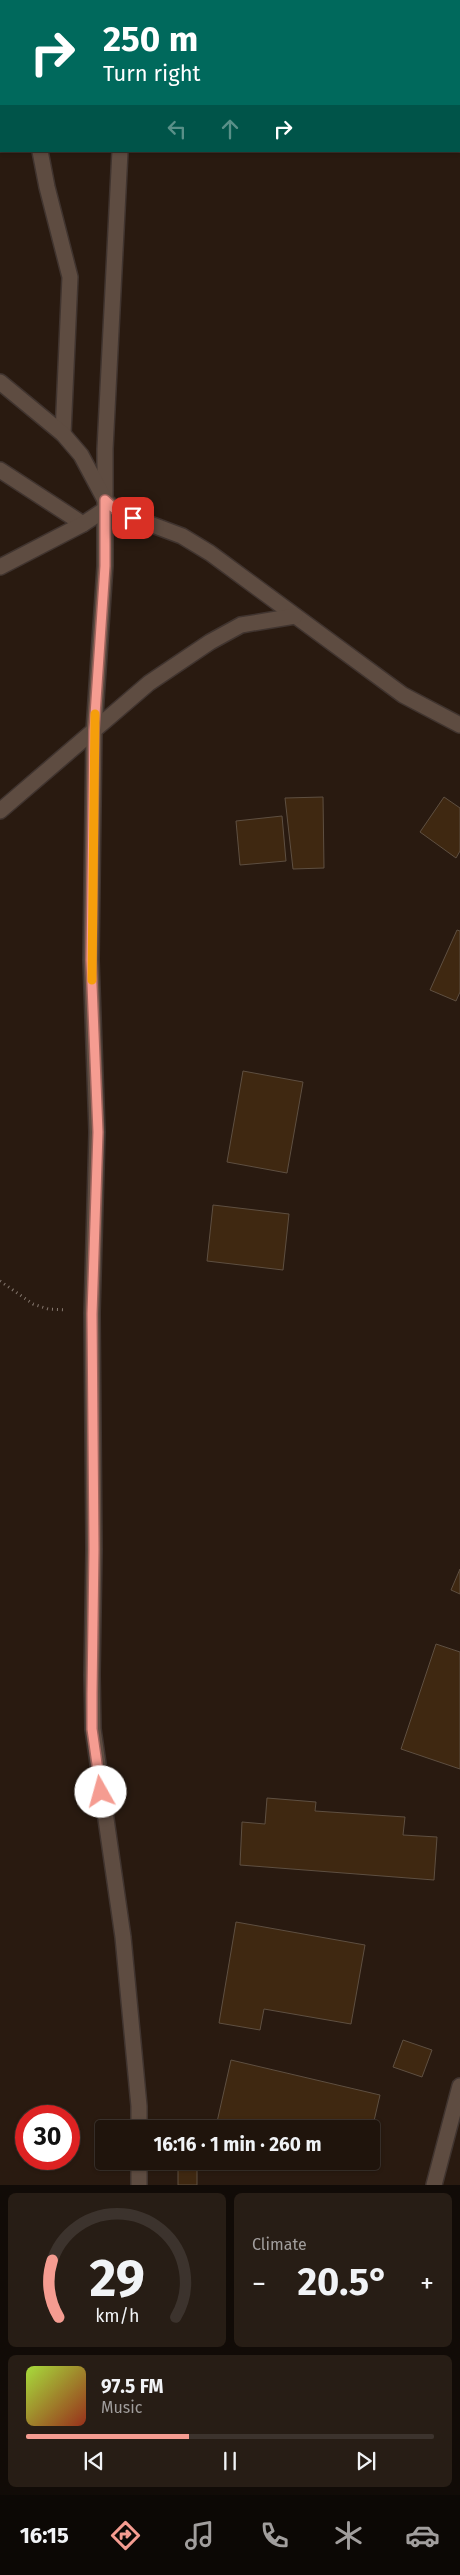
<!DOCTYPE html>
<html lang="en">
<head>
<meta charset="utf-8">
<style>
	:root { --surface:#1f140c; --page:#271d15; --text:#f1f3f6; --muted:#a19e9d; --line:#3c332d; --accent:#f59c91 }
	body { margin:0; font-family:"Fira Sans",sans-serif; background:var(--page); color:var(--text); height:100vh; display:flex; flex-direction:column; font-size:19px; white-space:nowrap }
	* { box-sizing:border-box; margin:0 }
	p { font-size:16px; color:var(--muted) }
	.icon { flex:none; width:28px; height:28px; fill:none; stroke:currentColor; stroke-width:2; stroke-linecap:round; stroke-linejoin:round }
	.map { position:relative; height:2185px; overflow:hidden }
	.details { display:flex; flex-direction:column; gap:8px; padding:8px; background:#110b07; flex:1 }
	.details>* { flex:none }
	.banner { position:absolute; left:0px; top:0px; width:460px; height:152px; box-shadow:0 1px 4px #0004,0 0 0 1px var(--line); background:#00695c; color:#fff; overflow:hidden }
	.speed { position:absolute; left:15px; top:2105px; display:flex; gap:10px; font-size:25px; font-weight:700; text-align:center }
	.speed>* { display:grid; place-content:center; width:65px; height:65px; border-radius:50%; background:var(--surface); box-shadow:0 1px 4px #0004,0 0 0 1px var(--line); line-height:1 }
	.speed .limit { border:8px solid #d22; background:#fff; color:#111 }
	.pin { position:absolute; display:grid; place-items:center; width:42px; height:42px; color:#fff; margin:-21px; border-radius:10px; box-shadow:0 2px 8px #0006 }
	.me { position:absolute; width:55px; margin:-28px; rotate:353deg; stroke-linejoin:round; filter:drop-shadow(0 0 4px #0008) }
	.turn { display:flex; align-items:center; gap:18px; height:105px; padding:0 20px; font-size:22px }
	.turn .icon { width:65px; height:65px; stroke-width:2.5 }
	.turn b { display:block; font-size:35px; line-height:42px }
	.lanes { display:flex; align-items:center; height:48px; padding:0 20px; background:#0003; justify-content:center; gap:25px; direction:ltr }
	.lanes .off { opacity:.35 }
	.big { font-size:38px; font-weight:700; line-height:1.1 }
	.details .card { flex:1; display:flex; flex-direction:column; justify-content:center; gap:8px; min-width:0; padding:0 18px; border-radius:8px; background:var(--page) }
	.details .dial { align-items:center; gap:0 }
	.dial svg { height:130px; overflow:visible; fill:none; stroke:var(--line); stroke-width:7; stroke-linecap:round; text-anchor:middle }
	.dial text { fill:var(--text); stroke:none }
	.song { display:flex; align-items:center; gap:15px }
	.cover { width:60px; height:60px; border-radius:8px; background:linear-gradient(135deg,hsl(80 70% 55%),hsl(10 70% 35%)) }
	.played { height:5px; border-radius:2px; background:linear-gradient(90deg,var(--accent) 40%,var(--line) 40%) }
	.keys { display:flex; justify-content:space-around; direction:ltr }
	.heat { display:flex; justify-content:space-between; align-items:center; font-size:28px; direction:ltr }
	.details .tiles { flex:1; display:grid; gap:8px; grid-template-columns:1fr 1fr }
	.card:last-child { grid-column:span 2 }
	.trip { position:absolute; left:95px; top:2120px; width:285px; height:50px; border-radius:5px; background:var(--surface); box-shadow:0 1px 4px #0004,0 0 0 1px var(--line); font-weight:700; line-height:50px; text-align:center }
	.dock { display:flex; height:80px; justify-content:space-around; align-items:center; background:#0c0805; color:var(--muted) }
	.dock .icon { width:35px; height:35px }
	.dock .current { color:var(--accent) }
	.dock b { font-size:22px; color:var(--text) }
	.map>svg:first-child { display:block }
</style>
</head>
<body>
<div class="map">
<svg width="460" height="2185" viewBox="0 0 460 2185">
	<rect width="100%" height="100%" fill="#291a10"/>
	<g fill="#3f2811" stroke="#5e4f41">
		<polygon points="323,797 324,868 293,869 285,798"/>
		<polygon points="444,797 460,808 460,851 456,858 420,832"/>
		<polygon points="282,816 286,861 240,865 236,821"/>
		<polygon points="457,930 460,931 460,992 456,1001 430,990"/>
		<polygon points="243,1071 303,1082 287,1173 227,1162"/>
		<polygon points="213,1205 289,1214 283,1270 207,1261"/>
		<polygon points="460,1569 460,1594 451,1590"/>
		<polygon points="436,1644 460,1652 460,1769 401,1749"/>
		<polygon points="267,1798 316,1802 315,1811 405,1817 403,1835 437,1837 434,1880 240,1865 242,1822 265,1824"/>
		<polygon points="236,1922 365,1945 351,2024 264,2009 260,2030 219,2023"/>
		<polygon points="403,2040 432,2050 422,2077 393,2067"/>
		<polygon points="231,2060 380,2095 371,2134 371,2129 247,2129 217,2122"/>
		<rect x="178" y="2168" width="19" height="17"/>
	</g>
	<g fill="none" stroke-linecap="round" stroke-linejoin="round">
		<g stroke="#40342f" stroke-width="18">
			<g id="street">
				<polyline points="45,1 45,0"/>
				<polyline points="127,1 127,0"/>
				<polyline points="0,87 1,87"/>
				<polyline points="40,151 47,187 70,277 63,434"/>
				<polyline points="120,151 105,449 105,566 94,730 91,960 97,1132 92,1313 94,1549 92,1675 93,1729 123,1937 139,2106 139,2129"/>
				<polyline points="0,382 63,434 81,455 105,500 118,512 182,536 210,553 403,695 460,725"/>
				<polyline points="0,470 83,524"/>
				<polyline points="0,567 83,524 104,510"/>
				<polyline points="0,811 149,683 210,642 241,625 295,616"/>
				<polyline points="139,2161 139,2185"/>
				<polyline points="434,2185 460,2086"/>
			</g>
		</g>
		<polyline stroke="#867970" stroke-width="3" stroke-dasharray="1 4" stroke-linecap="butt" points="0,1281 33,1304 48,1309 66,1310"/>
		<use href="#street" stroke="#5e4c41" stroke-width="15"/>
	</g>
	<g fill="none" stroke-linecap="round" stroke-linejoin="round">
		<g stroke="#9f655e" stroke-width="12">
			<polyline id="route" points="101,1792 92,1729 92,1693 94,1549 92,1314 98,1132 91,960 94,730 105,566 105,500 118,512 133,518"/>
		</g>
		<use href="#route" stroke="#f59c91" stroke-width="9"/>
		<polyline stroke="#f59e0b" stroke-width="9" points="92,980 95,714"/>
	</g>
</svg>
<div class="speed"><div class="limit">30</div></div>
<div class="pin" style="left:133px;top:518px;background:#d93025"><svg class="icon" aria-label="arrive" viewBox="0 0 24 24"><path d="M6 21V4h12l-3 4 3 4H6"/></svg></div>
<svg class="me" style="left:101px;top:1792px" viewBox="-20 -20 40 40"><circle r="19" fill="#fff"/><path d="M0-13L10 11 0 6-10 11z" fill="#f59c91"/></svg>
<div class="trip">16:16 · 1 min · 260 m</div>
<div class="banner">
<div class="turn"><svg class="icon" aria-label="right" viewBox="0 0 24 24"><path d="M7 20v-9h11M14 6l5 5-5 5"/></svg><div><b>250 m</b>Turn right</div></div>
<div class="lanes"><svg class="icon off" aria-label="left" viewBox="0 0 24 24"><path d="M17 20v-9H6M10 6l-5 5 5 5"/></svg><svg class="icon off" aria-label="ahead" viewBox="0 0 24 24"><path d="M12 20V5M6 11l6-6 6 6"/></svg><svg class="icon" aria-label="right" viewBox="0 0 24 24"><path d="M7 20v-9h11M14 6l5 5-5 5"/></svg></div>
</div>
</div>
<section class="details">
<div class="tiles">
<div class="card dial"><svg viewBox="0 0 100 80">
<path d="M14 69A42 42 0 1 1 86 69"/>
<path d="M14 69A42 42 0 0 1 10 34" stroke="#f59c91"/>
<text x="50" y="56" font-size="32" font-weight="700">29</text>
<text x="50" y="72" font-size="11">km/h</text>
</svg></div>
<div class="card"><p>Climate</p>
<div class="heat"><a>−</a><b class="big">20.5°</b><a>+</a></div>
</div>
<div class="card">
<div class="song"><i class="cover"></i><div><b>97.5 FM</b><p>Music</p></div></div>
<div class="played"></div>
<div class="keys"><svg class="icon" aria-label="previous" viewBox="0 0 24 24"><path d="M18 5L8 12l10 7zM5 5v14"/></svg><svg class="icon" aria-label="pause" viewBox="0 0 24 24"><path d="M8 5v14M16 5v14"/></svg><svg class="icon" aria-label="next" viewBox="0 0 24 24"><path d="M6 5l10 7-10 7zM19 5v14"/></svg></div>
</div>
</div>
</section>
<nav class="dock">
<b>16:15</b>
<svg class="icon current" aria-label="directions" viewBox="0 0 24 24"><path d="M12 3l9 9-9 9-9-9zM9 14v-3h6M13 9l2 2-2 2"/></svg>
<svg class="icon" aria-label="music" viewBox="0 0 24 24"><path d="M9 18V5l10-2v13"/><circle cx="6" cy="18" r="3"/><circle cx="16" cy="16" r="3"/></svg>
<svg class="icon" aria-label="phone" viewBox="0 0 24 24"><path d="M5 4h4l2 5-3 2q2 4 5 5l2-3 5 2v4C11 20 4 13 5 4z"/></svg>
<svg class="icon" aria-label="climate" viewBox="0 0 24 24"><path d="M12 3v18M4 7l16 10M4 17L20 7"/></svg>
<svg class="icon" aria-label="car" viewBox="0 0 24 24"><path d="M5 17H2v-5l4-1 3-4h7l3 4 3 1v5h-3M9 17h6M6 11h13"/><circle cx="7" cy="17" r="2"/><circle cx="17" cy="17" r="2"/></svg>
</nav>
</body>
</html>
